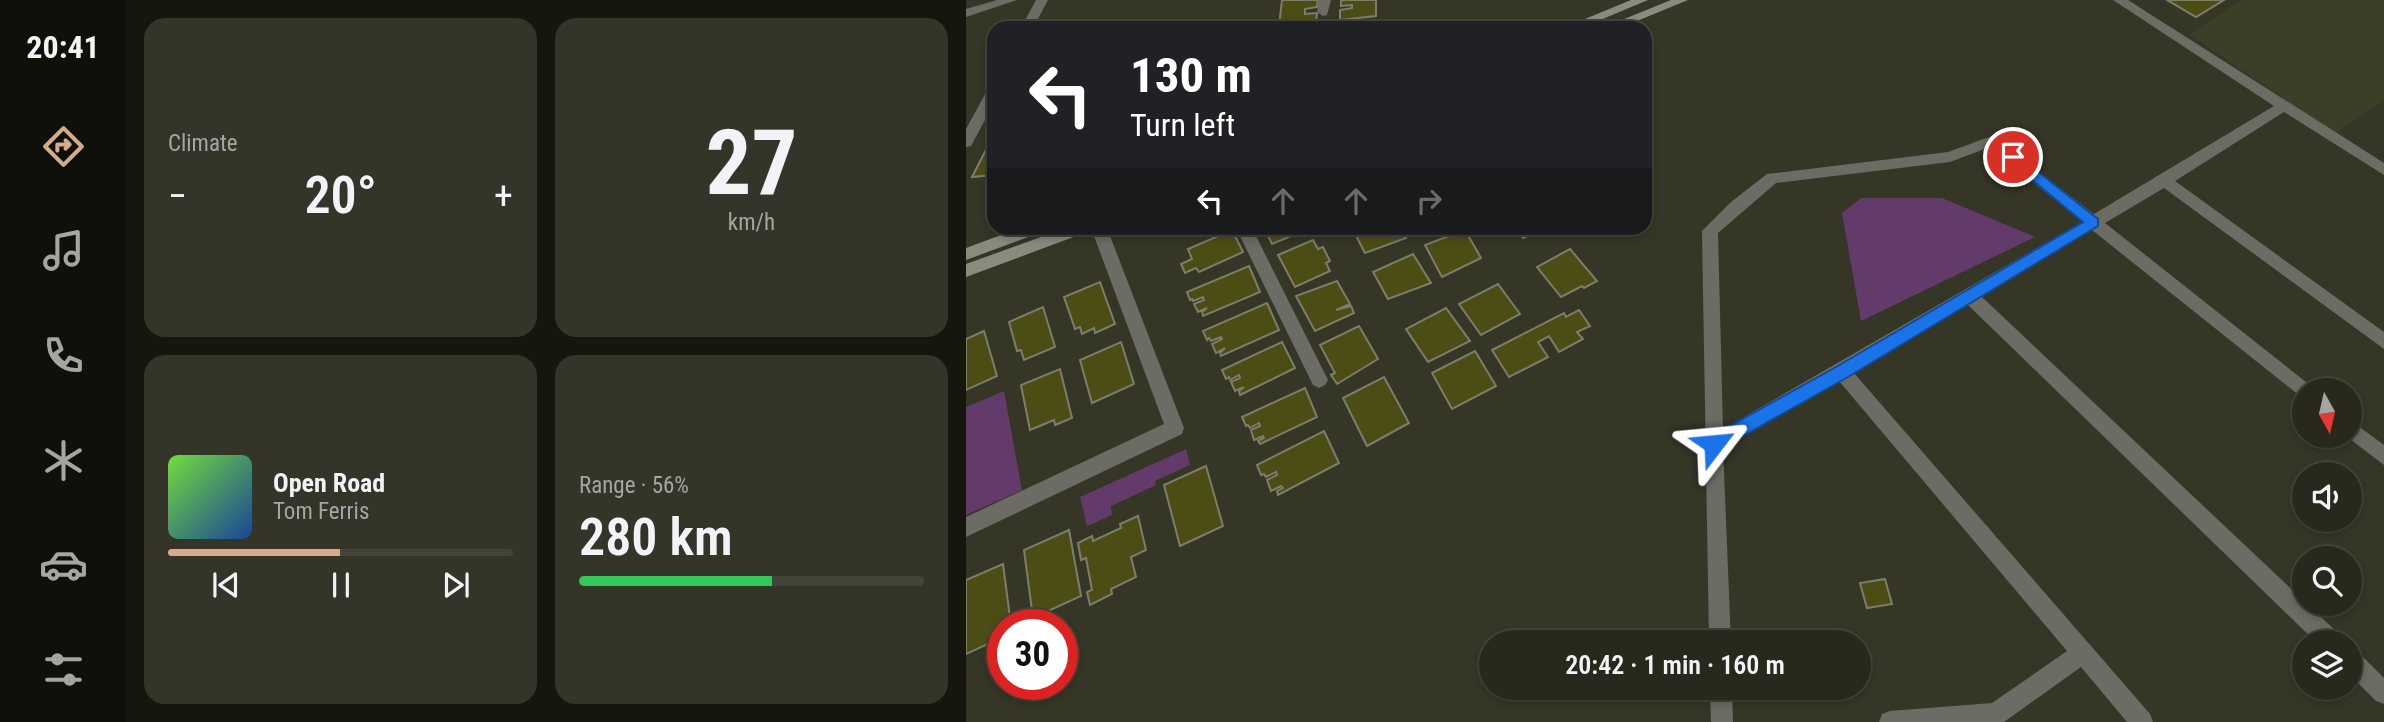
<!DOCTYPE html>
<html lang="en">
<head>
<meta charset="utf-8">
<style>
	:root { --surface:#28281c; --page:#343429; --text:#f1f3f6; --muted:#a5a6a3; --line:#44443b; --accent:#d6ab8b }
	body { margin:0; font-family:"Roboto Condensed",sans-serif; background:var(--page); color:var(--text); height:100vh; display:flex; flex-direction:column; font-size:26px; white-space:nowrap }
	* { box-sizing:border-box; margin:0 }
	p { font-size:23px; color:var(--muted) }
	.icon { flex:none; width:38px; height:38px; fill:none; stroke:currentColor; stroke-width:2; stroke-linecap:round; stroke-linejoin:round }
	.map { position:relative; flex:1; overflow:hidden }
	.details { display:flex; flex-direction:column; gap:18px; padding:18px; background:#16160f; width:840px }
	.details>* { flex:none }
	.guide { position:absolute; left:21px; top:21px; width:665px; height:214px; border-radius:21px; box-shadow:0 4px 10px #0003,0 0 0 2px var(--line); background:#202124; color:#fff; overflow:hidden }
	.needle { width:46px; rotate:172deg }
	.tools { position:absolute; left:1326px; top:378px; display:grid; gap:14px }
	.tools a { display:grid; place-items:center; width:70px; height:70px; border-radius:50%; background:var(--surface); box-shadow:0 4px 10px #0003,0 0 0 2px var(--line); font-size:35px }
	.speed { position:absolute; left:21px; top:609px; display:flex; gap:14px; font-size:35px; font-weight:700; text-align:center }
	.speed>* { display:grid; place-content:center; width:91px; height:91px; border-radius:50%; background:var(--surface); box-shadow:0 4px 10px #0003,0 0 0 2px var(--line); line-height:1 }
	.speed .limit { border:10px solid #d22; background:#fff; color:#111 }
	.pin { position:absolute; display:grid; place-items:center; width:60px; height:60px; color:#fff; margin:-30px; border:4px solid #fff; border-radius:50%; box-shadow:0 2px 7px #0007 }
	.me { position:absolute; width:77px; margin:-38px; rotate:61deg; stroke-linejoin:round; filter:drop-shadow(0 0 5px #0008) }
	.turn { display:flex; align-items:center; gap:24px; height:147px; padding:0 28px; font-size:32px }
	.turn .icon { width:91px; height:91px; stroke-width:2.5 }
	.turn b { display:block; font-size:49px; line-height:60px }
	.lanes { display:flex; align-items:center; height:66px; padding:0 28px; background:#0003; justify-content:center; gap:35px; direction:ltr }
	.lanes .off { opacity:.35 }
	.big { font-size:52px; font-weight:600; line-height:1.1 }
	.details .tile { flex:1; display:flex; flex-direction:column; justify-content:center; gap:10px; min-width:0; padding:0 24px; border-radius:21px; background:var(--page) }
	.details .dial { align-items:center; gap:0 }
	.dial b { font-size:91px; line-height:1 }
	.song { display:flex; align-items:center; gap:21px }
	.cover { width:84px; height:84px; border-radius:10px; background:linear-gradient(135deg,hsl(100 70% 55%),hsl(220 70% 35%)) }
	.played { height:7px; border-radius:4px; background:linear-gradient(90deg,var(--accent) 50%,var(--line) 50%) }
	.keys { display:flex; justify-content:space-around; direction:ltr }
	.heat { display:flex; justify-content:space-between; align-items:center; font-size:38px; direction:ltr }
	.charge { height:10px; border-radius:5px; background:linear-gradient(90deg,#34c759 56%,var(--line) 0) }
	.details .tiles { flex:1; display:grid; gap:18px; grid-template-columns:repeat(2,1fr) }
	.trip { position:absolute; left:513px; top:630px; width:392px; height:70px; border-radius:35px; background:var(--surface); box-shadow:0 4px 10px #0003,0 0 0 2px var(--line); font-weight:600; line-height:70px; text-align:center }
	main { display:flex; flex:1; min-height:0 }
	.tabs { display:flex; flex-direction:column; width:126px; justify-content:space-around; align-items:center; background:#10100b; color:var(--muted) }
	.tabs .icon { width:49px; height:49px }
	.tabs .on { color:var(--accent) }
	.tabs b { font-size:32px; color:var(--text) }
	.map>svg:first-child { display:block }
</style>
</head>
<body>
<main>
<nav class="tabs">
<b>20:41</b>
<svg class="icon on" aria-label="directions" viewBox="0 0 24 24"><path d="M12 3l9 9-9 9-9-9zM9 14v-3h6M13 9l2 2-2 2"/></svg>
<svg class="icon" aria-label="music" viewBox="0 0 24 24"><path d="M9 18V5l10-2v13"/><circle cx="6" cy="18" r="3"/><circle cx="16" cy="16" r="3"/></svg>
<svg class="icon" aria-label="phone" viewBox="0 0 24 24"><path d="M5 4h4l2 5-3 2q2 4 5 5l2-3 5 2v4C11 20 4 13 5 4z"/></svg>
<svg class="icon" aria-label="climate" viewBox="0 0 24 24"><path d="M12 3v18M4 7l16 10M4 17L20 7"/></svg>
<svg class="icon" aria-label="car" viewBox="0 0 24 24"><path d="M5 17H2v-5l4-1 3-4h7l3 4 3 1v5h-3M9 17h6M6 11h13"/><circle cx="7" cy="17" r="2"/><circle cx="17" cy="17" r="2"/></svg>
<svg class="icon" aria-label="filters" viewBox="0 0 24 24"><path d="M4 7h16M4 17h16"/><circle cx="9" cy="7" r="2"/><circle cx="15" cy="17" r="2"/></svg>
</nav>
<section class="details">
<div class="tiles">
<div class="tile"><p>Climate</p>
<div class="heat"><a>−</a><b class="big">20°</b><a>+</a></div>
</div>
<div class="tile dial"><b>27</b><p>km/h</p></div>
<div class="tile">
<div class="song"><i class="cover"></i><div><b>Open Road</b><p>Tom Ferris</p></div></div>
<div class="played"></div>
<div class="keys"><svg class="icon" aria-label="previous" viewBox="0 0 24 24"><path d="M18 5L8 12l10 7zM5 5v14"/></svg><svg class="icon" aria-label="pause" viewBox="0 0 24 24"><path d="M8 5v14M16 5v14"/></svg><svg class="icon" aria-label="next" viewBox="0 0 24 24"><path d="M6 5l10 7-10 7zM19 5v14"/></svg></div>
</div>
<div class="tile"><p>Range · 56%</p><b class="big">280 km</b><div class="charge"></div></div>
</div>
</section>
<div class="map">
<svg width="1418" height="722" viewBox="0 0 1418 722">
	<rect width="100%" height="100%" fill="#353626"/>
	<polygon fill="#3d3e27" points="1276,0 1418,0 1418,100 1369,134 1223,34"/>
	<g fill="#633b6a">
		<polygon points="895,198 976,198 1069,237 895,321 876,213"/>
		<polygon points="38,391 56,490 0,515 0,407"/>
		<polygon points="220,449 224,465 189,481 190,485 145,506 146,515 121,526 114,497"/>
	</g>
	<g fill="#4c4d14" stroke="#7c7d6b" stroke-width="2">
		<polygon points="316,0 352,0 351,7 339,9 339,14 351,13 350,22 313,26"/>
		<polygon points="375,0 410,0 410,16 374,20 374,10 386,8 386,5 375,6"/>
		<polygon points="1201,0 1258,0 1230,17"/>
		<polygon points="28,134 28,175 6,177"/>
		<polygon points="298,228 344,228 306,244"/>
		<polygon points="386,228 434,228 440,238 399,253"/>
		<polygon points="549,228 580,228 557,238"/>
		<polygon points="266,230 277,252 233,272 230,268 219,273 215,264 226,259 222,249"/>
		<polygon points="499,230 515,258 476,277 459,245"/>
		<polygon points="347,240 352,249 357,247 364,261 360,263 364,271 329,287 312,255"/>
		<polygon points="604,249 631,281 618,288 616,286 595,297 571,267"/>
		<polygon points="447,254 465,283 422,299 407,272"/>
		<polygon points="283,266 294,292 237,316 236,312 241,308 232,312 228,304 238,300 237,297 227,301 226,299 224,300 221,292"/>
		<polygon points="371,281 384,304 370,310 385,306 388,313 349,331 330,296"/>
		<polygon points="134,282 149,324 129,333 128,328 116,334 114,327 109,329 98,297"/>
		<polygon points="532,284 554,314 515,335 493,304"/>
		<polygon points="301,303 313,330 255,356 254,353 259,348 250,353 246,344 256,339 255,337 245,341 243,338 241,340 237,331"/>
		<polygon points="77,307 89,347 58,360 55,350 51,351 43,322"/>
		<polygon points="480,308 504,341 462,362 440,329"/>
		<polygon points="613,310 624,326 611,332 617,339 593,352 583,336 572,342 582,357 543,377 526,350 598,313 600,317"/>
		<polygon points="393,326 412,359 371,384 365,375 369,373 354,345"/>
		<polygon points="18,331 31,376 0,390 0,339"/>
		<polygon points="155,342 168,384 126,403 114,360"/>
		<polygon points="316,342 329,368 274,395 273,391 278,387 269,391 265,382 274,378 273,375 264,380 263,377 260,379 256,370"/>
		<polygon points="509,351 530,386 486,409 466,373"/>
		<polygon points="94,369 106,418 89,425 88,420 64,430 55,385"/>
		<polygon points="418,377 443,423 401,446 377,398"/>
		<polygon points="339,388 351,417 294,444 292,441 298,438 297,436 288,440 285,430 294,426 293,423 284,428 282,425 280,426 276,417"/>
		<polygon points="358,431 373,463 312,495 311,491 317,488 315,486 305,491 301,480 311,475 310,472 300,477 298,474 295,475 291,465"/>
		<polygon points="240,466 257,526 214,546 198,485"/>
		<polygon points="172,516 180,550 165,557 170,577 145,589 146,594 124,605 121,592 126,590 120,558 115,560 112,543 126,536 127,541 155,528 154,524"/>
		<polygon points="103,530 115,596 67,618 58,550"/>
		<polygon points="37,564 45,625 37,625 37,637 0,654 0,580"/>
		<polygon points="919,579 926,604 901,608 894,583"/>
	</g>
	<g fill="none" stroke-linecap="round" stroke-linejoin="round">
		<g fill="#6c6c64" fill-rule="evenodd">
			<polygon points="31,0 51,0 0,17 0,9"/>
			<polygon points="70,0 82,0 67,28 55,28"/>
			<polygon points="353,0 365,0 361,15 357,16 351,12"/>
			<path d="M1147,0H1162L1418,163V175L1318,112L1209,181L1418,332V349L1198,188L1139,223L1345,386L1347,390H1339V400L1126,230L1016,297L1373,634L1376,642H1350L1002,305L888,373L1184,714L1187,722H1161L1115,667L1038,722H913L916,714L924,711L1026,703L1101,651L873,381L757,448L765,642H743L736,231L765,202L801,174L982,152L1026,136L1128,214L1308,106ZM1024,147L1116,222L757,429L752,233L810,183L984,162Z"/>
			<polygon points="28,85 28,103 5,146 0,147 0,129 23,87"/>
			<polygon points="125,228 141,228 218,428 216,434 0,537 0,517 198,424"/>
			<polygon points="270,228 286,228 362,380 359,385 353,388 347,385"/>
			<polygon points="1384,420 1418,445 1418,465 1380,436 1384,436"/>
			<polygon points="1384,649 1392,652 1418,678 1418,704 1410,701 1384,675"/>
			<polygon points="744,688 766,688 767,722 745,722"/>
		</g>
		<g fill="#8a8b7f" fill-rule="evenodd">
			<polygon points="665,0 682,0 615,28 597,28"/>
			<polygon points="705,0 722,0 654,28 636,28"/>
			<polygon points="54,228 78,228 76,232 0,260 0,248"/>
			<polygon points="100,228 123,228 121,232 0,277 0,264"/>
		</g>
	</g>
	<polygon fill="#1a73e8" stroke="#114b97" stroke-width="2" points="1047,152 1132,219 1132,226 882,377 754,449 748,451 742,449 740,444 742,438 870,367 1117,222 1042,160 1042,154"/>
</svg>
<div class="tools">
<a><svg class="needle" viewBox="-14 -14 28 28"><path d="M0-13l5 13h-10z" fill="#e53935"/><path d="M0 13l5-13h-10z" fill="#a5a6a3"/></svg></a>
<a><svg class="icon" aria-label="sound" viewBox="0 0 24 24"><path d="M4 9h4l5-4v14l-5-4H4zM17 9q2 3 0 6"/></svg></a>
<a><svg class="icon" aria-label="search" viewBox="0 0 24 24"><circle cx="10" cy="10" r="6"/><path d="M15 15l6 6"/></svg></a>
<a><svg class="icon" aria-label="layers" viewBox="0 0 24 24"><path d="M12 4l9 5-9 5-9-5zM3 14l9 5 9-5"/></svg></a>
</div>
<div class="speed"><div class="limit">30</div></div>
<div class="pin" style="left:1047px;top:157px;background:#d93025"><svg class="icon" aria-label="arrive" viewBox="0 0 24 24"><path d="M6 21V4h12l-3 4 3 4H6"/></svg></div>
<svg class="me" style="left:748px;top:444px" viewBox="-20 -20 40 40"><path d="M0-17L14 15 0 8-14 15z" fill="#1a73e8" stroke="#fff" stroke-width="4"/></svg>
<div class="trip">20:42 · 1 min · 160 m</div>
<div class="guide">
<div class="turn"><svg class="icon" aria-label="left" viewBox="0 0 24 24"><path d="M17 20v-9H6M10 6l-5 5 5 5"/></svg><div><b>130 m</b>Turn left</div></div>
<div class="lanes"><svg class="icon" aria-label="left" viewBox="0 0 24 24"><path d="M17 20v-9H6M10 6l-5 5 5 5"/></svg><svg class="icon off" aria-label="ahead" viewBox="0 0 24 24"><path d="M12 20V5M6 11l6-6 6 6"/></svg><svg class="icon off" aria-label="ahead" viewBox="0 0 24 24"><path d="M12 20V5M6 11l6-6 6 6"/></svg><svg class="icon off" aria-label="right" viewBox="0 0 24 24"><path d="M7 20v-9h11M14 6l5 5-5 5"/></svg></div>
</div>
</div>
</main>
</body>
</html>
